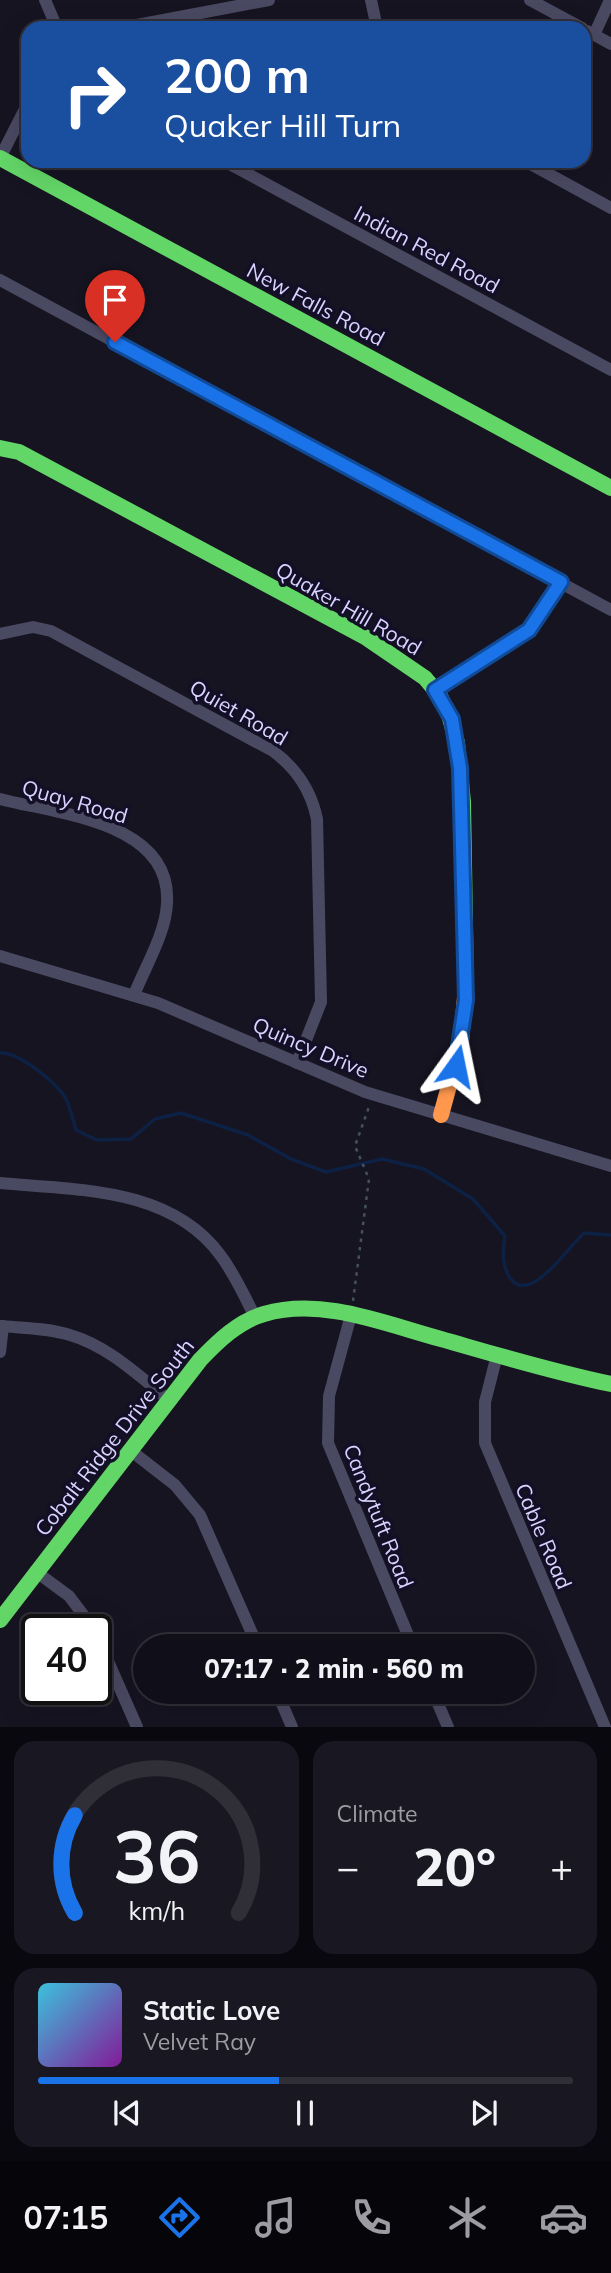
<!DOCTYPE html>
<html lang="en">
<head>
<meta charset="utf-8">
<style>
	:root { --surface:#100f19; --page:#191822; --text:#f1f3f6; --muted:#9c9ca2; --line:#302f38; --accent:#1a73e8 }
	body { margin:0; font-family:Mulish,sans-serif; background:var(--page); color:var(--text); height:100vh; display:flex; flex-direction:column; font-size:26px; white-space:nowrap }
	* { box-sizing:border-box; margin:0 }
	p { font-size:23px; color:var(--muted) }
	.icon { flex:none; width:38px; height:38px; fill:none; stroke:currentColor; stroke-width:2; stroke-linecap:round; stroke-linejoin:round }
	.map { position:relative; height:1727px; overflow:hidden }
	.details { display:flex; flex-direction:column; gap:14px; padding:14px; background:#09080e; flex:1 }
	.details>* { flex:none }
	.guide { position:absolute; left:21px; top:21px; width:570px; height:147px; border-radius:21px; box-shadow:0 7px 28px #0002,0 0 0 2px var(--line); background:#1a4fa0; color:#fff; overflow:hidden }
	.speed { position:absolute; left:21px; top:1614px; display:flex; gap:14px; font-size:35px; font-weight:700; text-align:center }
	.speed>* { display:grid; place-content:center; width:91px; height:91px; border-radius:50%; background:var(--surface); box-shadow:0 7px 28px #0002,0 0 0 2px var(--line); line-height:1 }
	.speed .limit { border:4px solid #111; border-radius:10px; background:#fff; color:#111 }
	.pin { position:absolute; display:grid; place-items:center; width:60px; height:60px; color:#fff; margin:-72px -30px; border-radius:50% 50% 50% 0; rotate:-45deg; box-shadow:0 0 7px #0007 }
	.pin .icon { rotate:45deg }
	.me { position:absolute; width:77px; margin:-38px; rotate:12deg; stroke-linejoin:round; filter:drop-shadow(0 0 5px #0008) }
	.turn { display:flex; align-items:center; gap:24px; height:147px; padding:0 28px; font-size:32px }
	.turn .icon { width:91px; height:91px; stroke-width:2.5 }
	.turn b { display:block; font-size:49px; line-height:60px }
	.big { font-size:52px; font-weight:800; line-height:1.1 }
	.details .card { flex:1; display:flex; flex-direction:column; justify-content:center; gap:10px; min-width:0; padding:0 24px; border-radius:21px; background:var(--page) }
	.details .dial { align-items:center; gap:0 }
	.dial svg { height:182px; overflow:visible; fill:none; stroke:var(--line); stroke-width:7; stroke-linecap:round; text-anchor:middle }
	.dial text { fill:var(--text); stroke:none }
	.song { display:flex; align-items:center; gap:21px }
	.cover { width:84px; height:84px; border-radius:10px; background:linear-gradient(135deg,hsl(190 70% 55%),hsl(290 70% 35%)) }
	.played { height:7px; border-radius:4px; background:linear-gradient(90deg,var(--accent) 45%,var(--line) 45%) }
	.keys { display:flex; justify-content:space-around; direction:ltr }
	.heat { display:flex; justify-content:space-between; align-items:center; font-size:38px; direction:ltr }
	.details .tiles { flex:1; display:grid; gap:14px; grid-template-columns:1fr 1fr }
	.card:last-child { grid-column:span 2 }
	.trip { position:absolute; left:133px; top:1634px; width:402px; height:70px; border-radius:35px; background:var(--surface); box-shadow:0 7px 28px #0002,0 0 0 2px var(--line); font-weight:800; line-height:70px; text-align:center }
	.tab-bar { display:flex; height:112px; justify-content:space-around; align-items:center; background:#06060a; color:var(--muted) }
	.tab-bar .icon { width:49px; height:49px }
	.tab-bar .on { color:var(--accent) }
	.tab-bar b { font-size:32px; color:var(--text) }
	.map>svg:first-child { display:block }
</style>
</head>
<body>
<div class="map">
<svg width="611" height="1727" viewBox="0 0 611 1727">
	<rect width="100%" height="100%" fill="#161421"/>
	<g fill="none" stroke-linecap="round" stroke-linejoin="round">
		<path stroke="#0d2144" stroke-width="3.5" d="M0,1053C18,1051 55,1082 65,1097C70,1106 73,1120 76,1130L97,1140L131,1139L155,1119L181,1113L248,1135L291,1159L326,1172L382,1159L424,1169L473,1199L505,1236C503,1251 501,1264 510,1278C530,1306 568,1247 584,1233L611,1235"/>
		<polyline stroke="#44505f" stroke-width="2.5" stroke-dasharray="3.5 5" stroke-linecap="butt" points="353,1301 369,1179 355,1146 370,1104"/>
		<g stroke="#4a4962" stroke-width="12">
			<polyline points="45,0 57,28"/>
			<polyline points="371,0 377,28"/>
			<polyline points="530,0 582,28"/>
			<polyline points="121,28 269,0"/>
			<polyline points="587,31 611,44"/>
			<polyline points="594,35 610,0"/>
			<polyline points="0,158 28,103"/>
			<polyline points="224,161 611,370"/>
			<polyline points="525,161 611,208"/>
			<polyline points="0,280 611,610"/>
			<path d="M0,634L33,627L51,631L273,751C297,769 311,790 317,819L321,1002L297,1063"/>
			<polyline points="435,690 529,630 561,582"/>
			<path d="M0,799C58,814 172,822 167,903C166,933 145,967 134,995"/>
			<polyline points="0,956 158,1003 365,1092 611,1166"/>
			<path d="M0,1183C77,1190 171,1187 221,1256C235,1275 245,1297 255,1317"/>
			<polyline points="351,1315 329,1396 328,1443 413,1647"/>
			<path d="M0,1326C23,1328 48,1328 70,1335C108,1346 139,1376 169,1400"/>
			<polyline points="0,1352 3,1326"/>
			<polyline points="497,1355 485,1402 485,1443 605,1727"/>
			<polyline points="130,1450 175,1485 200,1515 258,1647"/>
			<polyline points="35,1571 69,1596 94,1629"/>
			<polyline points="96,1634 137,1727"/>
			<polyline points="277,1692 292,1727"/>
			<polyline points="433,1692 448,1727"/>
		</g>
		<g stroke="#63d668" stroke-width="16">
			<polyline points="0,158 611,488"/>
			<polyline points="0,448 19,452 365,637 425,678 440,696 450,718 457,743 463,802 466,986"/>
			<path d="M0,1620L200,1360C218,1341 239,1321 264,1314C323,1297 385,1324 441,1339C497,1355 553,1372 611,1384"/>
		</g>
		<polyline stroke="#ff974d" stroke-width="16" points="441,1115 461,1042 466,986"/>
	</g>
	<g fill="none" stroke-linecap="round" stroke-linejoin="round">
		<g stroke="#114b97" stroke-width="18">
			<polyline id="route" points="115,342 561,582 529,630 435,690 452,719 460,768 466,1000 456,1066"/>
		</g>
		<use href="#route" stroke="#1a73e8" stroke-width="12"/>
	</g>
	<g text-anchor="middle" dominant-baseline="central" stroke-width="7" stroke-linejoin="round" paint-order="stroke">
		<g font-size="21" fill="#d9d4ff" stroke="#130f26">
			<text transform="translate(427 249) rotate(28)">Indian Red Road</text>
			<text transform="translate(316 304) rotate(28)">New Falls Road</text>
			<text transform="translate(349 608) rotate(30)">Quaker Hill Road</text>
			<text transform="translate(239 712) rotate(30)">Quiet Road</text>
			<text transform="translate(75 801) rotate(16)">Quay Road</text>
			<text transform="translate(311 1047) rotate(23)">Quincy Drive</text>
			<text transform="translate(114 1437) rotate(-52)">Cobalt Ridge Drive South</text>
			<text transform="translate(379 1516) rotate(68)">Candytuft Road</text>
			<text transform="translate(544 1536) rotate(67)">Cable Road</text>
		</g>
	</g>
</svg>
<div class="speed"><div class="limit">40</div></div>
<div class="pin" style="left:115px;top:342px;background:#d93025"><svg class="icon" aria-label="arrive" viewBox="0 0 24 24"><path d="M6 21V4h12l-3 4 3 4H6"/></svg></div>
<svg class="me" style="left:456px;top:1066px" viewBox="-20 -20 40 40"><path d="M0-17L14 15 0 8-14 15z" fill="#1a73e8" stroke="#fff" stroke-width="4"/></svg>
<div class="trip">07:17 · 2 min · 560 m</div>
<div class="guide">
<div class="turn"><svg class="icon" aria-label="right" viewBox="0 0 24 24"><path d="M7 20v-9h11M14 6l5 5-5 5"/></svg><div><b>200 m</b>Quaker Hill Turn</div></div>
</div>
</div>
<section class="details">
<div class="tiles">
<div class="card dial"><svg viewBox="0 0 100 80">
<path d="M14 69A42 42 0 1 1 86 69"/>
<path d="M14 69A42 42 0 0 1 14 26" stroke="#1a73e8"/>
<text x="50" y="56" font-size="32" font-weight="700">36</text>
<text x="50" y="72" font-size="11">km/h</text>
</svg></div>
<div class="card"><p>Climate</p>
<div class="heat"><a>−</a><b class="big">20°</b><a>+</a></div>
</div>
<div class="card">
<div class="song"><i class="cover"></i><div><b>Static Love</b><p>Velvet Ray</p></div></div>
<div class="played"></div>
<div class="keys"><svg class="icon" aria-label="previous" viewBox="0 0 24 24"><path d="M18 5L8 12l10 7zM5 5v14"/></svg><svg class="icon" aria-label="pause" viewBox="0 0 24 24"><path d="M8 5v14M16 5v14"/></svg><svg class="icon" aria-label="next" viewBox="0 0 24 24"><path d="M6 5l10 7-10 7zM19 5v14"/></svg></div>
</div>
</div>
</section>
<nav class="tab-bar">
<b>07:15</b>
<svg class="icon on" aria-label="directions" viewBox="0 0 24 24"><path d="M12 3l9 9-9 9-9-9zM9 14v-3h6M13 9l2 2-2 2"/></svg>
<svg class="icon" aria-label="music" viewBox="0 0 24 24"><path d="M9 18V5l10-2v13"/><circle cx="6" cy="18" r="3"/><circle cx="16" cy="16" r="3"/></svg>
<svg class="icon" aria-label="phone" viewBox="0 0 24 24"><path d="M5 4h4l2 5-3 2q2 4 5 5l2-3 5 2v4C11 20 4 13 5 4z"/></svg>
<svg class="icon" aria-label="climate" viewBox="0 0 24 24"><path d="M12 3v18M4 7l16 10M4 17L20 7"/></svg>
<svg class="icon" aria-label="car" viewBox="0 0 24 24"><path d="M5 17H2v-5l4-1 3-4h7l3 4 3 1v5h-3M9 17h6M6 11h13"/><circle cx="7" cy="17" r="2"/><circle cx="17" cy="17" r="2"/></svg>
</nav>
</body>
</html>
